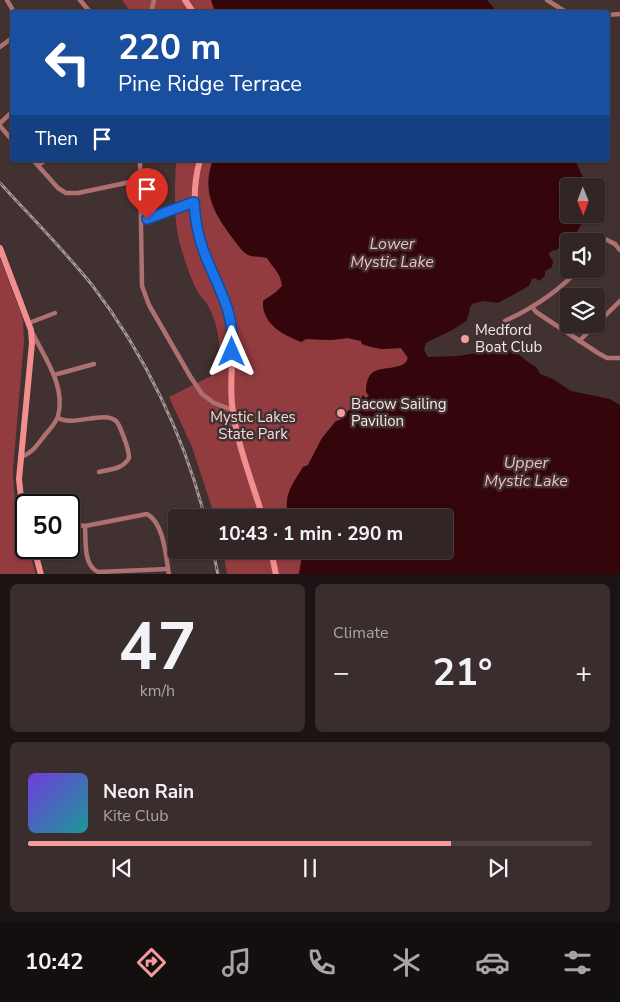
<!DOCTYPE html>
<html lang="en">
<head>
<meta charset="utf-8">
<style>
	:root { --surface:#322525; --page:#3a2d2d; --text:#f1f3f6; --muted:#a8a5a7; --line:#4d4242; --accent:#f59b9b }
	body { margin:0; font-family:"Nunito Sans",sans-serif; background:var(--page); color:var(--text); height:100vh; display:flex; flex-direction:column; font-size:19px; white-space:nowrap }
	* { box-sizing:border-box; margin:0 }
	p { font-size:16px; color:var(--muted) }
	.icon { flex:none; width:28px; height:28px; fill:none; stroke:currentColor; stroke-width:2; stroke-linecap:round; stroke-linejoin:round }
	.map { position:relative; height:574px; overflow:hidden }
	.side { display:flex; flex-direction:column; gap:10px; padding:10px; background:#1c1414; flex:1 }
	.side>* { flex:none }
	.hud { position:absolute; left:10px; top:10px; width:600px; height:152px; border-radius:5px; box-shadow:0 1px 4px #0004,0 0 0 1px var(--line); background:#1a4fa0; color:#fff; overflow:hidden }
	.needle { width:32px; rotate:179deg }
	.tools { position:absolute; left:560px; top:178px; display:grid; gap:10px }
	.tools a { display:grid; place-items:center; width:45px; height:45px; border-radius:5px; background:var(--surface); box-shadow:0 1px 4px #0004,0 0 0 1px var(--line); font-size:25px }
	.speed { position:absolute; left:15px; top:494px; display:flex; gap:10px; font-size:25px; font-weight:700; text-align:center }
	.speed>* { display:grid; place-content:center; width:65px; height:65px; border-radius:50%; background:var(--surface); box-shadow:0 1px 4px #0004,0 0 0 1px var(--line); line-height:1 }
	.speed .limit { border:2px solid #111; border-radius:8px; background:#fff; color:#111 }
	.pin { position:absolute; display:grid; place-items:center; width:42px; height:42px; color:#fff; margin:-51px -21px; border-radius:50% 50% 50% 0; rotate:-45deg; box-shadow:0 0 5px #0007 }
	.pin .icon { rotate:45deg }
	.me { position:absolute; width:55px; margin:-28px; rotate:0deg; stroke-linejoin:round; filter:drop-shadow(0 0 4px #0008) }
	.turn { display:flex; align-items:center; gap:18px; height:105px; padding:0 25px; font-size:22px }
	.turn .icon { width:65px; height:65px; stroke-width:2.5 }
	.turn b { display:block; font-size:35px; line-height:42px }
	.then { display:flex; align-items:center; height:48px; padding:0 25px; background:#0003; gap:10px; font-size:19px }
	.big { font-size:38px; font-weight:700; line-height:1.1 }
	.side .tile { flex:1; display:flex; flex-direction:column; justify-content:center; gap:8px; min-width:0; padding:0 18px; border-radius:8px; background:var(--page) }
	.side .dial { align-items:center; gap:0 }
	.dial b { font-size:65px; line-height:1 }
	.song { display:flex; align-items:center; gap:15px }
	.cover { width:60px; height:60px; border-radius:8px; background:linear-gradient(135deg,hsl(260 70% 55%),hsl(180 70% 35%)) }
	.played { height:5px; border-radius:2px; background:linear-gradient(90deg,var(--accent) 75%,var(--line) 75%) }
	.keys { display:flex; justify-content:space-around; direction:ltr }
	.heat { display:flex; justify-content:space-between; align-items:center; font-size:28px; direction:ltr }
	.side .tiles { flex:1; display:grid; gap:10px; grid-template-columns:1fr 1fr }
	.tile:last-child { grid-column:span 2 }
	.trip { position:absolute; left:168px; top:509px; width:285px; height:50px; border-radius:5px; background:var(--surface); box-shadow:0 1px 4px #0004,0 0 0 1px var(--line); font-weight:700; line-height:50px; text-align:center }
	.tabs { display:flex; height:80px; justify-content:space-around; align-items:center; background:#140f0f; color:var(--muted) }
	.tabs .icon { width:35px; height:35px }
	.tabs .current { color:var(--accent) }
	.tabs b { font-size:22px; color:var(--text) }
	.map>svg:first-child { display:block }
</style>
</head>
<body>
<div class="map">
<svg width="620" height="575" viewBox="0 0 620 575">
	<rect width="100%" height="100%" fill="#423131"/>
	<g fill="#923c40">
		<polygon points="122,0 211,0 215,12 131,12"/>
		<path d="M176,160H213C201,190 213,213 232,237C237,243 241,250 248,254C253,258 261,256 267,258C273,268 281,273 282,286L276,292L263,301C262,324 283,333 301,342L306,339L327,340L348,338L361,341L362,344L371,347L382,349L401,348L407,356V362C387,374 369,361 366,392L369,396L366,398L363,396L362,399L356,402L340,420L336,421L322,438L308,465L303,467C294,483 282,496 289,516L291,517H215L192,447L169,397L217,373C222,353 219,324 208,306C206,301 202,298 199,294C191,281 184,258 180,244C173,218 175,187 176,160Z"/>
		<path d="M0,258L23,319L24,341L13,469C13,482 14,495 17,508C21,521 26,534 26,548H28L36,574H0Z"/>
		<polygon points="223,550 305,550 302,557 299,575 227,574"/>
	</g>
	<g fill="#34060b">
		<polygon points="211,0 487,0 497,12 215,12"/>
		<path d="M213,160H575L587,186H569V214H587L572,241H569L562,249L560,247L555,251L554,250L550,252L549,255L553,261L552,267L545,271V276L539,281L536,278L532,279L529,286L498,303L483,301L472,304L470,307L469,314L466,321L454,329L426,343L424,350L428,357L458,356L506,348L516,352L528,362L536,367L540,374L553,379L571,391L610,399L620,405V574H299L302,556L305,550H444V518L289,516C282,497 293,483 303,467L308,465L322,438L336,421L340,420L356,402L362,399V395L366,398L369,396L366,392C366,386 367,377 372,373C381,365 404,372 408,358L401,348L382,349L371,347L362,344L361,341L348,338L332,340L306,339L301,342C282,334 262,324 263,301L276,292L282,286C281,273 273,268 267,258C261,256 256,257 251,256C244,255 238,245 234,240C215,215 201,192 213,160Z"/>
	</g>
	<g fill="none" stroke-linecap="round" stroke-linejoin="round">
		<g stroke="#af7070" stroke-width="4.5">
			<polyline points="7,0 14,12"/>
			<polyline points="80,0 90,12"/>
			<polyline points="547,0 566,12"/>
			<polyline points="151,12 154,0"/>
			<polyline points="608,15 620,14"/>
			<polyline points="0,47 12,38"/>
			<polyline points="0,123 12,112"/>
			<polyline points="0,126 12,140"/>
			<polyline points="33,160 58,188 66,193 78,193 140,180"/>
			<polyline points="140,160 142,286 149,305 190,376 202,394 214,403 233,410"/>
			<polyline points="38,165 46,160"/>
			<polyline points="141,219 153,217 194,202"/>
			<polyline points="596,246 603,238 615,244 620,250"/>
			<polyline points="533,308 536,312 598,353 607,358 620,358"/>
			<path d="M505,321C533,308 558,292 579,269"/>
			<polyline points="29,323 55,313"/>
			<polyline points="579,341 620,301"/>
			<polyline points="54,375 94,364"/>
			<path d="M58,418C74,427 104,410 116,421C120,425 121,431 123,435C126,443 129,450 129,458C123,469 111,469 99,472"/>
			<path d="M20,457C32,454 37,445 45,435C49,430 56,423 58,416C66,387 45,358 33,334"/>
			<path d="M69,524L85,526L147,514C164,523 166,557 169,575"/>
			<path d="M85,526C86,541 83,565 98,572L168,569"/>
		</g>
		<g stroke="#f38e8f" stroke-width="6">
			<polyline points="185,0 193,12"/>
			<path d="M200,160C189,199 196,234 212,271C219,285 227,300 230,316C236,345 229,375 232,404C236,442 252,481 263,518"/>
			<polyline points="0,248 31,330 32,343 19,479 21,498 26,522"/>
			<polyline points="34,548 41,575"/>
			<polyline points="271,550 276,575"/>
		</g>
		<g stroke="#a49796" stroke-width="3">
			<g id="rail">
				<path d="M0,183C31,217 63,249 92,285C144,353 184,435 205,518"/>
				<polyline points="213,550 218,575"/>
			</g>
		</g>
		<use href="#rail" stroke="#423131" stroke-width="1" stroke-dasharray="4" stroke-linecap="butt"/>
	</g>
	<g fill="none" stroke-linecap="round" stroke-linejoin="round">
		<g stroke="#114b97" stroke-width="12">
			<path id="route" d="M147,219L194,202C195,219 198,236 204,252C218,289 235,310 232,352"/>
		</g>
		<use href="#route" stroke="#1a73e8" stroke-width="9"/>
	</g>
	<g fill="#f59b9b" stroke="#423131" stroke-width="2">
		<circle cx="465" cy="339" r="5"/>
		<circle cx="341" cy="413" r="5"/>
	</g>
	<g text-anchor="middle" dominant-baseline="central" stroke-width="5" stroke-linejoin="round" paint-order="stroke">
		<g font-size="15" fill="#f4e9e8" stroke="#423131" text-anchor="start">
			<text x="475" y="330">Medford<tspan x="475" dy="17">Boat Club</tspan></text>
			<text x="351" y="404">Bacow Sailing<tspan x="351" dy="17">Pavilion</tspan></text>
		</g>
		<g font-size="15" fill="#f5dad9" stroke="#423131">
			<text x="253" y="417">Mystic Lakes<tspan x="253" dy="17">State Park</tspan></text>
		</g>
		<g font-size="16" font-style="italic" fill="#f2bebd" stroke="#423131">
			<text x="392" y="244">Lower<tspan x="392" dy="18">Mystic Lake</tspan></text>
			<text x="526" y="463">Upper<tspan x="526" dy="18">Mystic Lake</tspan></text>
		</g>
	</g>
</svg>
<div class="tools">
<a><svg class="needle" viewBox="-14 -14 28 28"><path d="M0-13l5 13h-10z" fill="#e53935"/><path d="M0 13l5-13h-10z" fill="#a8a5a7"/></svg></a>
<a><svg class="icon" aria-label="sound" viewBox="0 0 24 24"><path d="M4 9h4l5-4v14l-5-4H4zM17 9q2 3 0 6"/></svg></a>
<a><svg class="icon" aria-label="layers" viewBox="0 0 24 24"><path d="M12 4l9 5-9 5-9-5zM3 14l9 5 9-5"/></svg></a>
</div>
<div class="speed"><div class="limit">50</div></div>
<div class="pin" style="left:147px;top:219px;background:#d93025"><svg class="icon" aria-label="arrive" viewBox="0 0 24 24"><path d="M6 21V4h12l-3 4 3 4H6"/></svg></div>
<svg class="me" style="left:232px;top:352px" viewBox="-20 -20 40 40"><path d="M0-17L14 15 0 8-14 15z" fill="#1a73e8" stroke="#fff" stroke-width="4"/></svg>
<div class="trip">10:43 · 1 min · 290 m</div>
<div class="hud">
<div class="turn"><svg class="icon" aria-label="left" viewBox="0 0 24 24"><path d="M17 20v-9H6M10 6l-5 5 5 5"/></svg><div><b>220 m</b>Pine Ridge Terrace</div></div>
<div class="then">Then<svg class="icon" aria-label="arrive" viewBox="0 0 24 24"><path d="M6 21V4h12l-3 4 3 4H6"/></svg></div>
</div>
</div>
<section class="side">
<div class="tiles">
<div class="tile dial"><b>47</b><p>km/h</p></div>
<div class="tile"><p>Climate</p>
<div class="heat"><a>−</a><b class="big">21°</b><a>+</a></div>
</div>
<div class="tile">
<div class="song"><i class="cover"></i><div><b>Neon Rain</b><p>Kite Club</p></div></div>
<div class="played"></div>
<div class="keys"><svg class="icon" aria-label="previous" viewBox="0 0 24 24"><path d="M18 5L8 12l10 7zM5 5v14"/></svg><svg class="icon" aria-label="pause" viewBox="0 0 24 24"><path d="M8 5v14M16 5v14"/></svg><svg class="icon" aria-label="next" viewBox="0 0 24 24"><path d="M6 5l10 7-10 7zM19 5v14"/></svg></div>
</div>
</div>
</section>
<nav class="tabs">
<b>10:42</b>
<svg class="icon current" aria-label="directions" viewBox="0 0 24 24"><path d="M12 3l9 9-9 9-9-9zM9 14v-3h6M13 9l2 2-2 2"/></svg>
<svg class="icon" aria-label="music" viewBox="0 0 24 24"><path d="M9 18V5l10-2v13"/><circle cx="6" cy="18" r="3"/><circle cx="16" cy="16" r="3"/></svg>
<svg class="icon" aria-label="phone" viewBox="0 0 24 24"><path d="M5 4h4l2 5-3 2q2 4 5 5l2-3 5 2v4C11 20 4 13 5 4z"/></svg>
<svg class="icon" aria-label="climate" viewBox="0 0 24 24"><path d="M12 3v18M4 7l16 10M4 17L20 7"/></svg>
<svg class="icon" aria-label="car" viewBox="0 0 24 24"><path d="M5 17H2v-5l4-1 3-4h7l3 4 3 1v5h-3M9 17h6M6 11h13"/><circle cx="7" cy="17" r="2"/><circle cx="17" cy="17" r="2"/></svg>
<svg class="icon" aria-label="filters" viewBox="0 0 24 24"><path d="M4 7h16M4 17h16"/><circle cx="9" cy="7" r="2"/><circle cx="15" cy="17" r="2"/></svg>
</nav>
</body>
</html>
